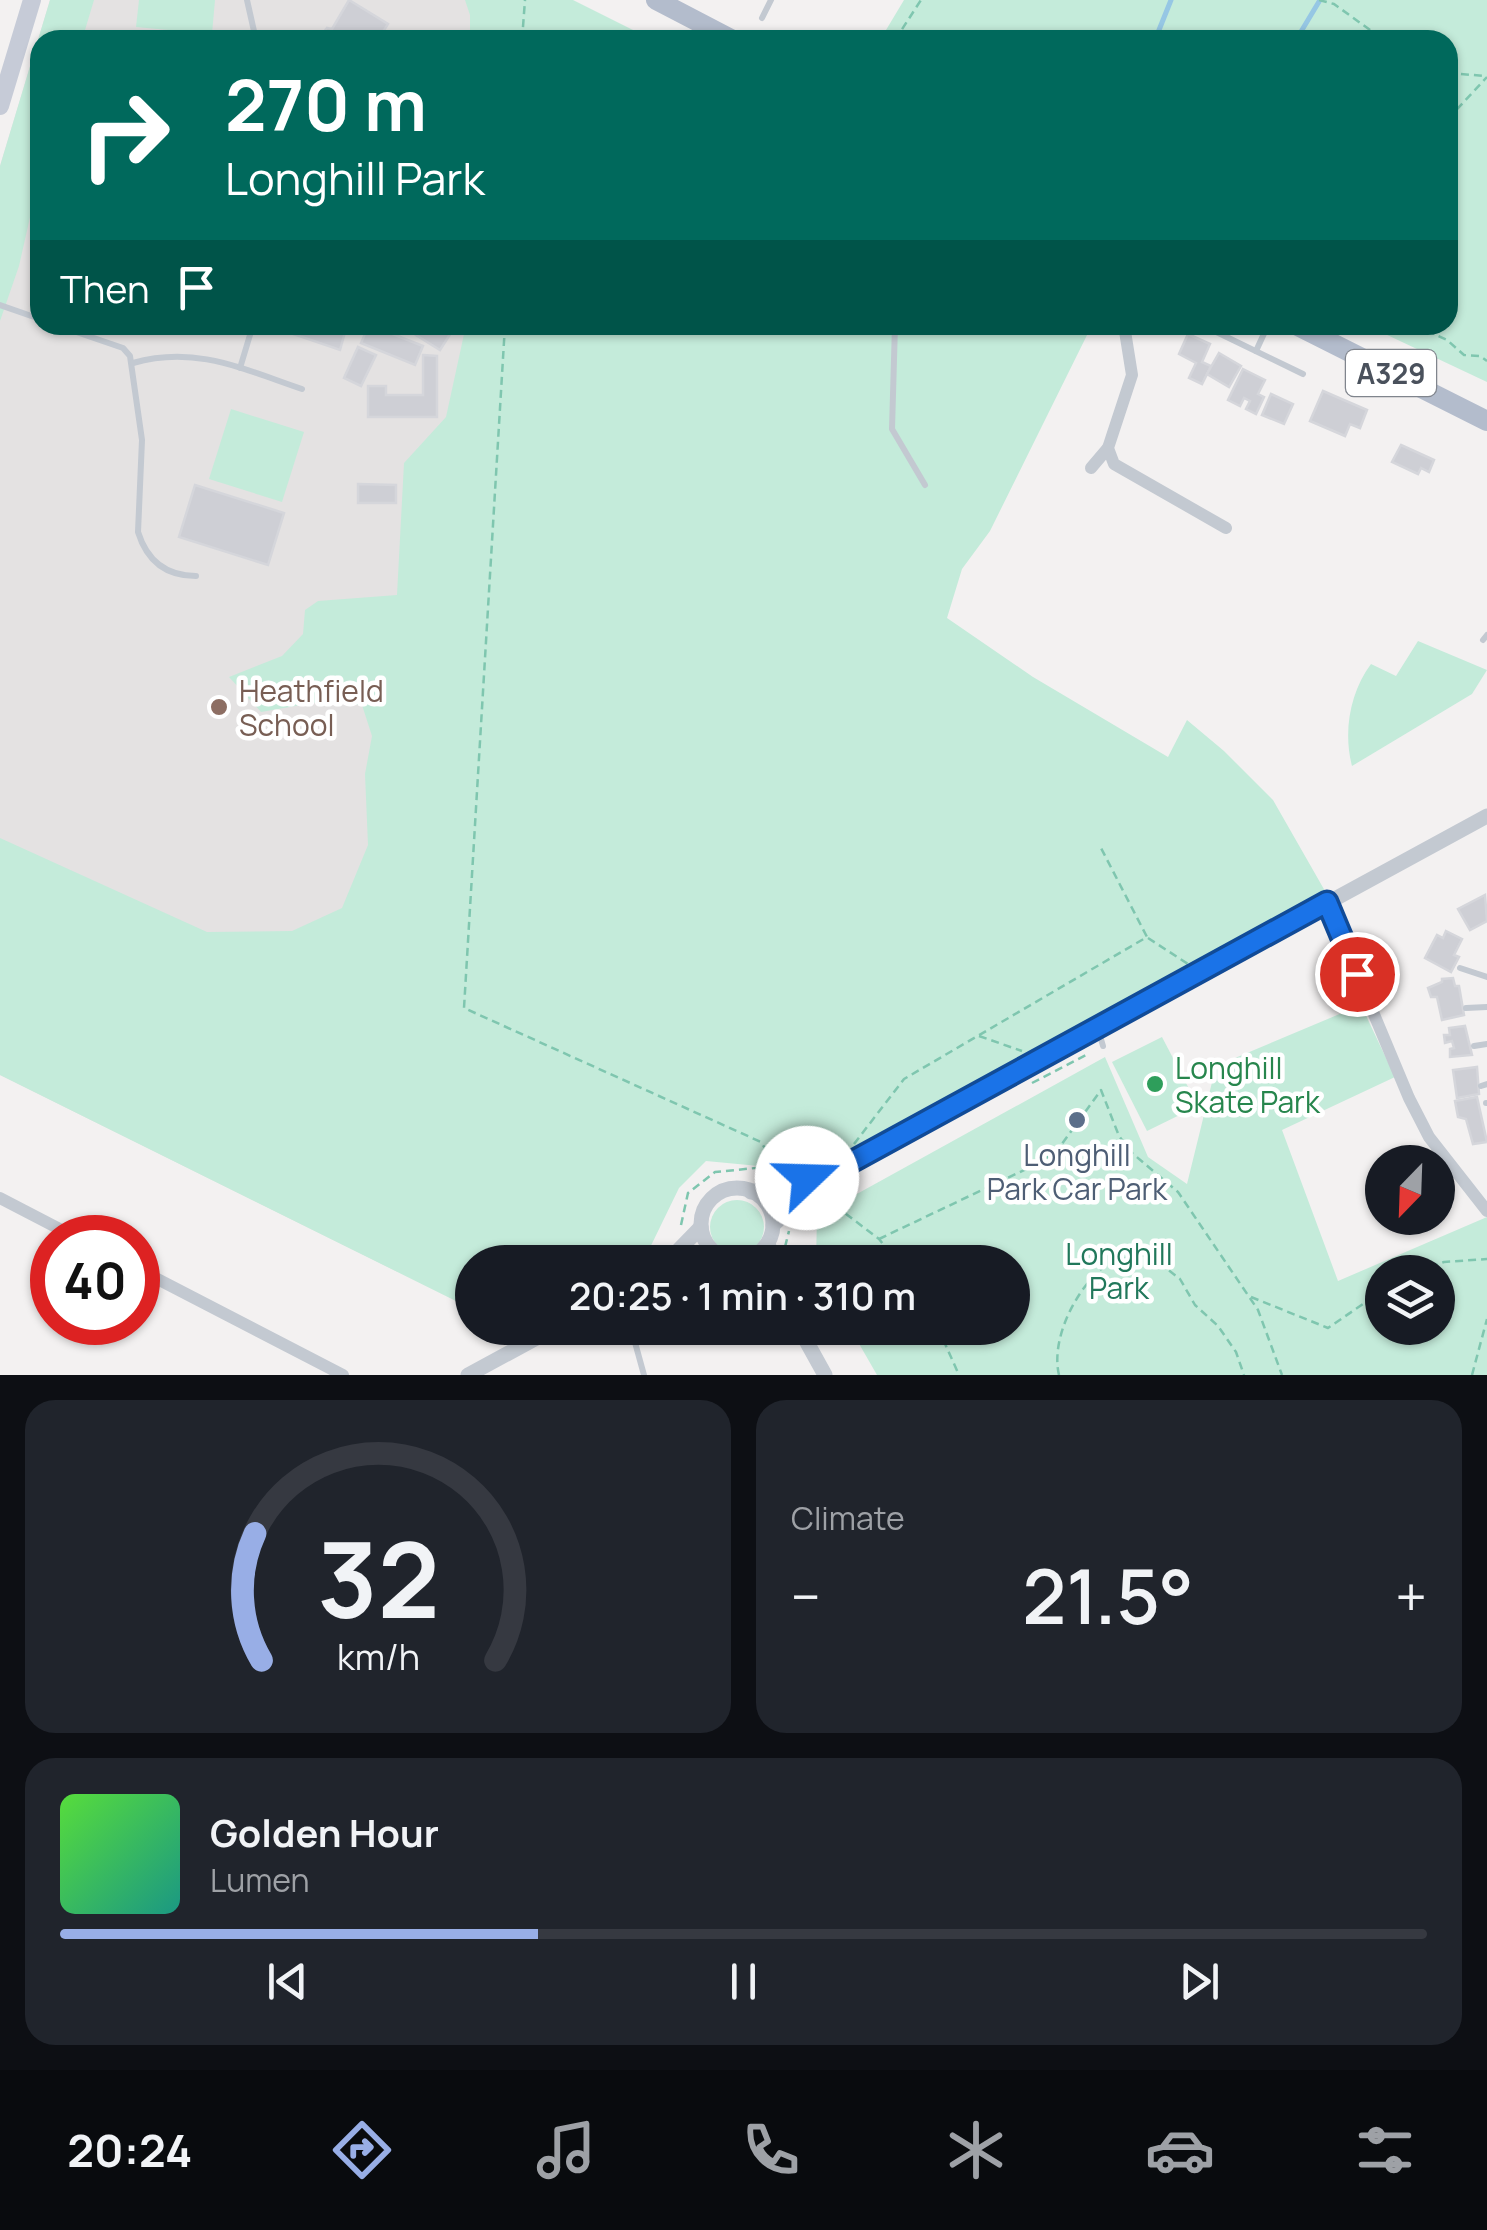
<!DOCTYPE html>
<html lang="en">
<head>
<meta charset="utf-8">
<style>
	:root { --surface:#171b24; --page:#20242c; --text:#f1f3f6; --muted:#9ea1a6; --line:#363941; --accent:#98aee6 }
	body { margin:0; font-family:Manrope,sans-serif; background:var(--page); color:var(--text); height:100vh; display:flex; flex-direction:column; font-size:38px; white-space:nowrap }
	* { box-sizing:border-box; margin:0 }
	p { font-size:32px; color:var(--muted) }
	.icon { flex:none; width:55px; height:55px; fill:none; stroke:currentColor; stroke-width:2; stroke-linecap:round; stroke-linejoin:round }
	.map { position:relative; height:1375px; overflow:hidden }
	.side { display:flex; flex-direction:column; gap:25px; padding:25px; background:#0d0f14; flex:1 }
	.side>* { flex:none }
	.banner { position:absolute; left:30px; top:30px; width:1428px; height:305px; border-radius:30px; box-shadow:0 2px 8px #0004; background:#00695c; color:#fff; overflow:hidden }
	.needle { width:65px; rotate:203deg }
	.controls { position:absolute; left:1365px; top:1145px; display:grid; gap:20px }
	.controls a { display:grid; place-items:center; width:90px; height:90px; border-radius:50%; background:var(--surface); box-shadow:0 2px 8px #0004; font-size:50px }
	.speed { position:absolute; left:30px; top:1215px; display:flex; gap:20px; font-size:50px; font-weight:700; text-align:center }
	.speed>* { display:grid; place-content:center; width:130px; height:130px; border-radius:50%; background:var(--surface); box-shadow:0 2px 8px #0004; line-height:1 }
	.speed .limit { border:15px solid #d22; background:#fff; color:#111 }
	.pin { position:absolute; display:grid; place-items:center; width:85px; height:85px; color:#fff; margin:-42px; border:5px solid #fff; border-radius:50%; box-shadow:0 2px 10px #0007 }
	.me { position:absolute; width:110px; margin:-55px; rotate:69deg; stroke-linejoin:round; filter:drop-shadow(0 0 8px #0008) }
	.turn { display:flex; align-items:center; gap:35px; height:210px; padding:0 30px; font-size:45px }
	.turn .icon { width:130px; height:130px; stroke-width:2.5 }
	.turn b { display:block; font-size:70px; line-height:85px }
	.then { display:flex; align-items:center; height:95px; padding:0 30px; background:#0003; gap:20px; font-size:38px }
	.big { font-size:75px; font-weight:600; line-height:1.1 }
	.side .tile { flex:1; display:flex; flex-direction:column; justify-content:center; gap:15px; min-width:0; padding:0 35px; border-radius:30px; background:var(--page) }
	.side .dial { align-items:center; gap:0 }
	.dial svg { height:260px; overflow:visible; fill:none; stroke:var(--line); stroke-width:7; stroke-linecap:round; text-anchor:middle }
	.dial text { fill:var(--text); stroke:none }
	.song { display:flex; align-items:center; gap:30px }
	.cover { width:120px; height:120px; border-radius:15px; background:linear-gradient(135deg,hsl(110 70% 55%),hsl(170 70% 35%)) }
	.played { height:10px; border-radius:5px; background:linear-gradient(90deg,var(--accent) 35%,var(--line) 35%) }
	.keys { display:flex; justify-content:space-around; direction:ltr }
	.heat { display:flex; justify-content:space-between; align-items:center; font-size:55px; direction:ltr }
	.side .tiles { flex:1; display:grid; gap:25px; grid-template-columns:1fr 1fr }
	.tile:last-child { grid-column:span 2 }
	.trip { position:absolute; left:455px; top:1245px; width:575px; height:100px; border-radius:50px; background:var(--surface); box-shadow:0 2px 8px #0004; font-weight:600; line-height:100px; text-align:center }
	.tabs { display:flex; height:160px; justify-content:space-around; align-items:center; background:#090b0e; color:var(--muted) }
	.tabs .icon { width:70px; height:70px }
	.tabs .active { color:var(--accent) }
	.tabs b { font-size:45px; color:var(--text) }
	.map>svg:first-child { display:block }
</style>
</head>
<body>
<div class="map">
<svg width="1487" height="1375" viewBox="0 0 1487 1375">
	<rect width="100%" height="100%" fill="#f3f1f1"/>
	<polygon fill="#e4e2e2" points="50,0 503,0 497,40 40,40 40,325 465,325 398,1272 0,1075 0,166"/>
	<g fill="#c4ebda" fill-rule="evenodd">
		<polygon points="50,0 94,0 82,40 40,40 40,173 19,266 0,321 0,166"/>
		<polygon points="139,0 215,0 212,34 136,27"/>
		<polygon points="465,0 573,0 653,40 470,40 470,15"/>
		<polygon points="904,0 1487,0 1487,382 1366,325 1448,325 1448,40 880,40"/>
		<polygon points="466,325 1092,325 990,531 962,569 947,618 1033,677 1168,757 1187,720 1224,751 1273,800 1325,891 864,1145 790,1169 706,1161 679,1188 643,1262 472,1262 472,1309 0,1075 0,838 207,932 292,931 342,908 368,845 365,774 372,736 362,705 318,702 261,712 229,677 282,656 303,634 305,610 318,601 397,595 404,463 446,417"/>
		<polygon points="231,409 304,432 282,502 209,479"/>
		<path d="M1418,641L1487,670L1472,694L1352,766C1343,732 1350,692 1371,664L1396,676Z"/>
		<path d="M1361,1005L1395,1077L1282,1130L1338,1281L1487,1217V1375H877L850,1328H1012V1262H816L817,1216L1105,1057L1148,1157L1187,1184L1216,1066ZM1382,1272H1438V1328H1382Z"/>
		<polygon points="1162,1037 1198,1106 1147,1131 1112,1062"/>
		<circle cx="737" cy="1227" r="27"/>
	</g>
	<g fill="none" stroke-linecap="round" stroke-linejoin="round">
		<g stroke="#96c7e4" stroke-width="5">
			<polyline points="1155,40 1171,0"/>
			<polyline points="1296,40 1320,0"/>
		</g>
	</g>
	<g fill="#cecfd5" stroke="#d5d6db" stroke-width="2.5">
		<polygon points="349,0 388,24 378,40 318,40 327,28 332,29"/>
		<polygon points="267,325 347,325 340,350"/>
		<polygon points="369,325 388,325 385,331 423,346 415,365 361,343"/>
		<polygon points="422,325 456,325 440,350 416,335"/>
		<polygon points="1188,334 1210,344 1202,362 1211,366 1202,384 1189,378 1196,363 1179,354"/>
		<polygon points="358,347 376,355 361,386 344,378"/>
		<polygon points="1219,353 1241,366 1229,387 1207,374"/>
		<polygon points="423,355 437,356 437,417 368,417 368,386 386,386 386,395 423,395"/>
		<polygon points="1243,369 1265,380 1258,394 1264,397 1256,414 1246,409 1250,401 1244,398 1240,406 1228,400"/>
		<polygon points="1323,391 1367,410 1360,428 1350,424 1345,436 1310,421"/>
		<polygon points="1271,394 1293,404 1284,424 1262,415"/>
		<polygon points="1401,445 1434,460 1429,472 1421,468 1418,474 1392,462"/>
		<polygon points="358,484 396,485 396,503 358,503"/>
		<polygon points="195,485 284,513 268,565 179,537"/>
		<polygon points="1485,895 1487,921 1470,930 1458,909"/>
		<polygon points="1446,931 1462,939 1454,955 1459,957 1451,972 1425,958 1437,935 1443,938"/>
		<polygon points="1453,978 1455,986 1459,986 1464,1015 1442,1020 1437,997 1431,997 1428,988 1442,982 1442,979"/>
		<polygon points="1465,1026 1472,1055 1450,1057 1450,1049 1454,1048 1452,1041 1445,1043 1444,1035 1450,1035 1449,1028"/>
		<polygon points="1477,1067 1479,1094 1457,1098 1453,1070"/>
		<polygon points="1477,1097 1487,1142 1473,1144 1466,1119 1458,1117 1455,1101"/>
	</g>
	<g fill="none" stroke-linecap="round" stroke-linejoin="round">
		<g stroke="#7fc6af" stroke-width="2.5" stroke-dasharray="8 5" stroke-linecap="butt">
			<polyline points="1319,0 1334,4 1384,40"/>
			<polyline points="522,40 525,0"/>
			<polyline points="895,40 921,0"/>
			<polyline points="1448,73 1486,76"/>
			<polyline points="1448,119 1487,77"/>
			<polyline points="505,325 464,1008 761,1142 776,1166"/>
			<polyline points="1415,325 1447,340 1464,355 1480,356 1487,361"/>
			<polyline points="1148,938 1188,964"/>
			<polyline points="979,1036 1022,1051"/>
			<polyline points="1032,1083 1088,1054"/>
			<polyline points="854,1144 904,1079 1147,937 1101,848"/>
			<polyline points="825,1198 879,1239 897,1262"/>
			<polyline points="681,1225 688,1193 715,1172 776,1166 843,1149"/>
			<polyline points="879,1239 1041,1162 1059,1148 1101,1090 1119,1136 1132,1153 1178,1192 1258,1310 1282,1375"/>
			<polyline points="785,1247 789,1231"/>
			<polyline points="1418,1272 1444,1262 1487,1259"/>
			<polyline points="1251,1297 1328,1328 1382,1291"/>
			<polyline points="938,1328 959,1375"/>
			<path d="M1059,1375C1050,1338 1078,1284 1109,1263C1119,1257 1137,1257 1149,1255L1180,1279L1195,1305L1218,1326L1236,1352L1244,1375"/>
			<polyline points="1472,1375 1487,1319"/>
		</g>
		<g stroke="#c3c9d1" stroke-width="6">
			<polyline points="247,0 256,40"/>
			<polyline points="762,18 771,0"/>
			<polyline points="0,305 40,319"/>
			<path d="M56,325L123,348L130,356L142,440L138,532C147,561 166,576 196,576"/>
			<polyline points="895,325 892,429 925,485"/>
			<polyline points="1202,325 1303,374"/>
			<polyline points="1256,351 1268,325"/>
			<path d="M133,363C195,345 243,369 302,389"/>
			<polyline points="240,368 253,325"/>
			<polyline points="1483,640 1487,635"/>
			<polyline points="1460,968 1487,977"/>
			<polyline points="1466,1008 1487,1007"/>
			<polyline points="1098,1029 1103,1046"/>
			<polyline points="1474,1046 1487,1044"/>
			<polyline points="1481,1086 1487,1084"/>
			<polyline points="1486,1103 1487,1103"/>
			<polyline points="631,1328 644,1375"/>
		</g>
		<g stroke="#c3c9d1" stroke-width="12">
			<polyline points="1124,325 1132,375 1108,448 1114,464 1226,528"/>
			<polyline points="1091,468 1108,448"/>
			<polyline points="1327,902 1409,1098 1429,1137 1487,1211"/>
			<polyline points="0,1198 77,1238"/>
			<polyline points="138,1269 343,1375"/>
		</g>
		<g stroke="#c3c9d1" stroke-width="15">
			<circle cx="737" cy="1224" r="36"/>
			<polyline points="751,1192 826,1172"/>
			<polyline points="773,1225 806,1194 845,1166 1487,816"/>
			<polyline points="768,1243 773,1262"/>
			<polyline points="667,1262 701,1227"/>
			<polyline points="689,1262 717,1253"/>
			<polyline points="799,1328 825,1375"/>
			<polyline points="468,1375 555,1328"/>
		</g>
		<polyline stroke="#c6cbd7" stroke-width="18" points="0,106 32,0"/>
		<g stroke="#b3bccc" stroke-width="20">
			<polyline points="656,0 733,40"/>
			<polyline points="1296,325 1487,421"/>
		</g>
	</g>
	<g fill="none" stroke-linecap="round" stroke-linejoin="round">
		<g stroke="#114b97" stroke-width="25">
			<polyline id="route" points="807,1178 844,1166 1327,902 1357,974"/>
		</g>
		<use href="#route" stroke="#1a73e8" stroke-width="18"/>
	</g>
	<circle fill="#8d6e63" stroke="#fff" stroke-width="4" cx="219" cy="707" r="10"/>
	<circle fill="#2e9e5b" stroke="#fff" stroke-width="4" cx="1155" cy="1084" r="10"/>
	<circle fill="#5c6f8a" stroke="#fff" stroke-width="4" cx="1077" cy="1120" r="10"/>
	<g text-anchor="middle" dominant-baseline="central" stroke-width="9" stroke-linejoin="round" paint-order="stroke">
		<rect fill="#fff" stroke="#80858d" stroke-width="2.5" x="1346" y="350" width="90" height="46" rx="8"/>
		<g font-size="28" font-weight="bold" fill="#4a515c">
			<text x="1391" y="373">A329</text>
		</g>
		<g font-size="30" fill="#785e54" stroke="#fff" text-anchor="start">
			<text x="239" y="690">Heathfield<tspan x="239" dy="34">School</tspan></text>
		</g>
		<g font-size="30" fill="#27864d" stroke="#fff" text-anchor="start">
			<text x="1175" y="1067">Longhill<tspan x="1175" dy="34">Skate Park</tspan></text>
		</g>
		<g font-size="30" fill="#4e5e75" stroke="#fff">
			<text x="1077" y="1154">Longhill<tspan x="1077" dy="34">Park Car Park</tspan></text>
		</g>
		<g font-size="30" fill="#21785b" stroke="#fff">
			<text x="1119" y="1253">Longhill<tspan x="1119" dy="34">Park</tspan></text>
		</g>
	</g>
</svg>
<div class="controls">
<a><svg class="needle" viewBox="-14 -14 28 28"><path d="M0-13l5 13h-10z" fill="#e53935"/><path d="M0 13l5-13h-10z" fill="#9ea1a6"/></svg></a>
<a><svg class="icon" aria-label="layers" viewBox="0 0 24 24"><path d="M12 4l9 5-9 5-9-5zM3 14l9 5 9-5"/></svg></a>
</div>
<div class="speed"><div class="limit">40</div></div>
<div class="pin" style="left:1357px;top:974px;background:#d93025"><svg class="icon" aria-label="arrive" viewBox="0 0 24 24"><path d="M6 21V4h12l-3 4 3 4H6"/></svg></div>
<svg class="me" style="left:807px;top:1178px" viewBox="-20 -20 40 40"><circle r="19" fill="#fff"/><path d="M0-13L10 11 0 6-10 11z" fill="#1a73e8"/></svg>
<div class="trip">20:25 · 1 min · 310 m</div>
<div class="banner">
<div class="turn"><svg class="icon" aria-label="right" viewBox="0 0 24 24"><path d="M7 20v-9h11M14 6l5 5-5 5"/></svg><div><b>270 m</b>Longhill Park</div></div>
<div class="then">Then<svg class="icon" aria-label="arrive" viewBox="0 0 24 24"><path d="M6 21V4h12l-3 4 3 4H6"/></svg></div>
</div>
</div>
<section class="side">
<div class="tiles">
<div class="tile dial"><svg viewBox="0 0 100 80">
<path d="M14 69A42 42 0 1 1 86 69"/>
<path d="M14 69A42 42 0 0 1 12 30" stroke="#98aee6"/>
<text x="50" y="56" font-size="32" font-weight="700">32</text>
<text x="50" y="72" font-size="11">km/h</text>
</svg></div>
<div class="tile"><p>Climate</p>
<div class="heat"><a>−</a><b class="big">21.5°</b><a>+</a></div>
</div>
<div class="tile">
<div class="song"><i class="cover"></i><div><b>Golden Hour</b><p>Lumen</p></div></div>
<div class="played"></div>
<div class="keys"><svg class="icon" aria-label="previous" viewBox="0 0 24 24"><path d="M18 5L8 12l10 7zM5 5v14"/></svg><svg class="icon" aria-label="pause" viewBox="0 0 24 24"><path d="M8 5v14M16 5v14"/></svg><svg class="icon" aria-label="next" viewBox="0 0 24 24"><path d="M6 5l10 7-10 7zM19 5v14"/></svg></div>
</div>
</div>
</section>
<nav class="tabs">
<b>20:24</b>
<svg class="icon active" aria-label="directions" viewBox="0 0 24 24"><path d="M12 3l9 9-9 9-9-9zM9 14v-3h6M13 9l2 2-2 2"/></svg>
<svg class="icon" aria-label="music" viewBox="0 0 24 24"><path d="M9 18V5l10-2v13"/><circle cx="6" cy="18" r="3"/><circle cx="16" cy="16" r="3"/></svg>
<svg class="icon" aria-label="phone" viewBox="0 0 24 24"><path d="M5 4h4l2 5-3 2q2 4 5 5l2-3 5 2v4C11 20 4 13 5 4z"/></svg>
<svg class="icon" aria-label="climate" viewBox="0 0 24 24"><path d="M12 3v18M4 7l16 10M4 17L20 7"/></svg>
<svg class="icon" aria-label="car" viewBox="0 0 24 24"><path d="M5 17H2v-5l4-1 3-4h7l3 4 3 1v5h-3M9 17h6M6 11h13"/><circle cx="7" cy="17" r="2"/><circle cx="17" cy="17" r="2"/></svg>
<svg class="icon" aria-label="filters" viewBox="0 0 24 24"><path d="M4 7h16M4 17h16"/><circle cx="9" cy="7" r="2"/><circle cx="15" cy="17" r="2"/></svg>
</nav>
</body>
</html>
